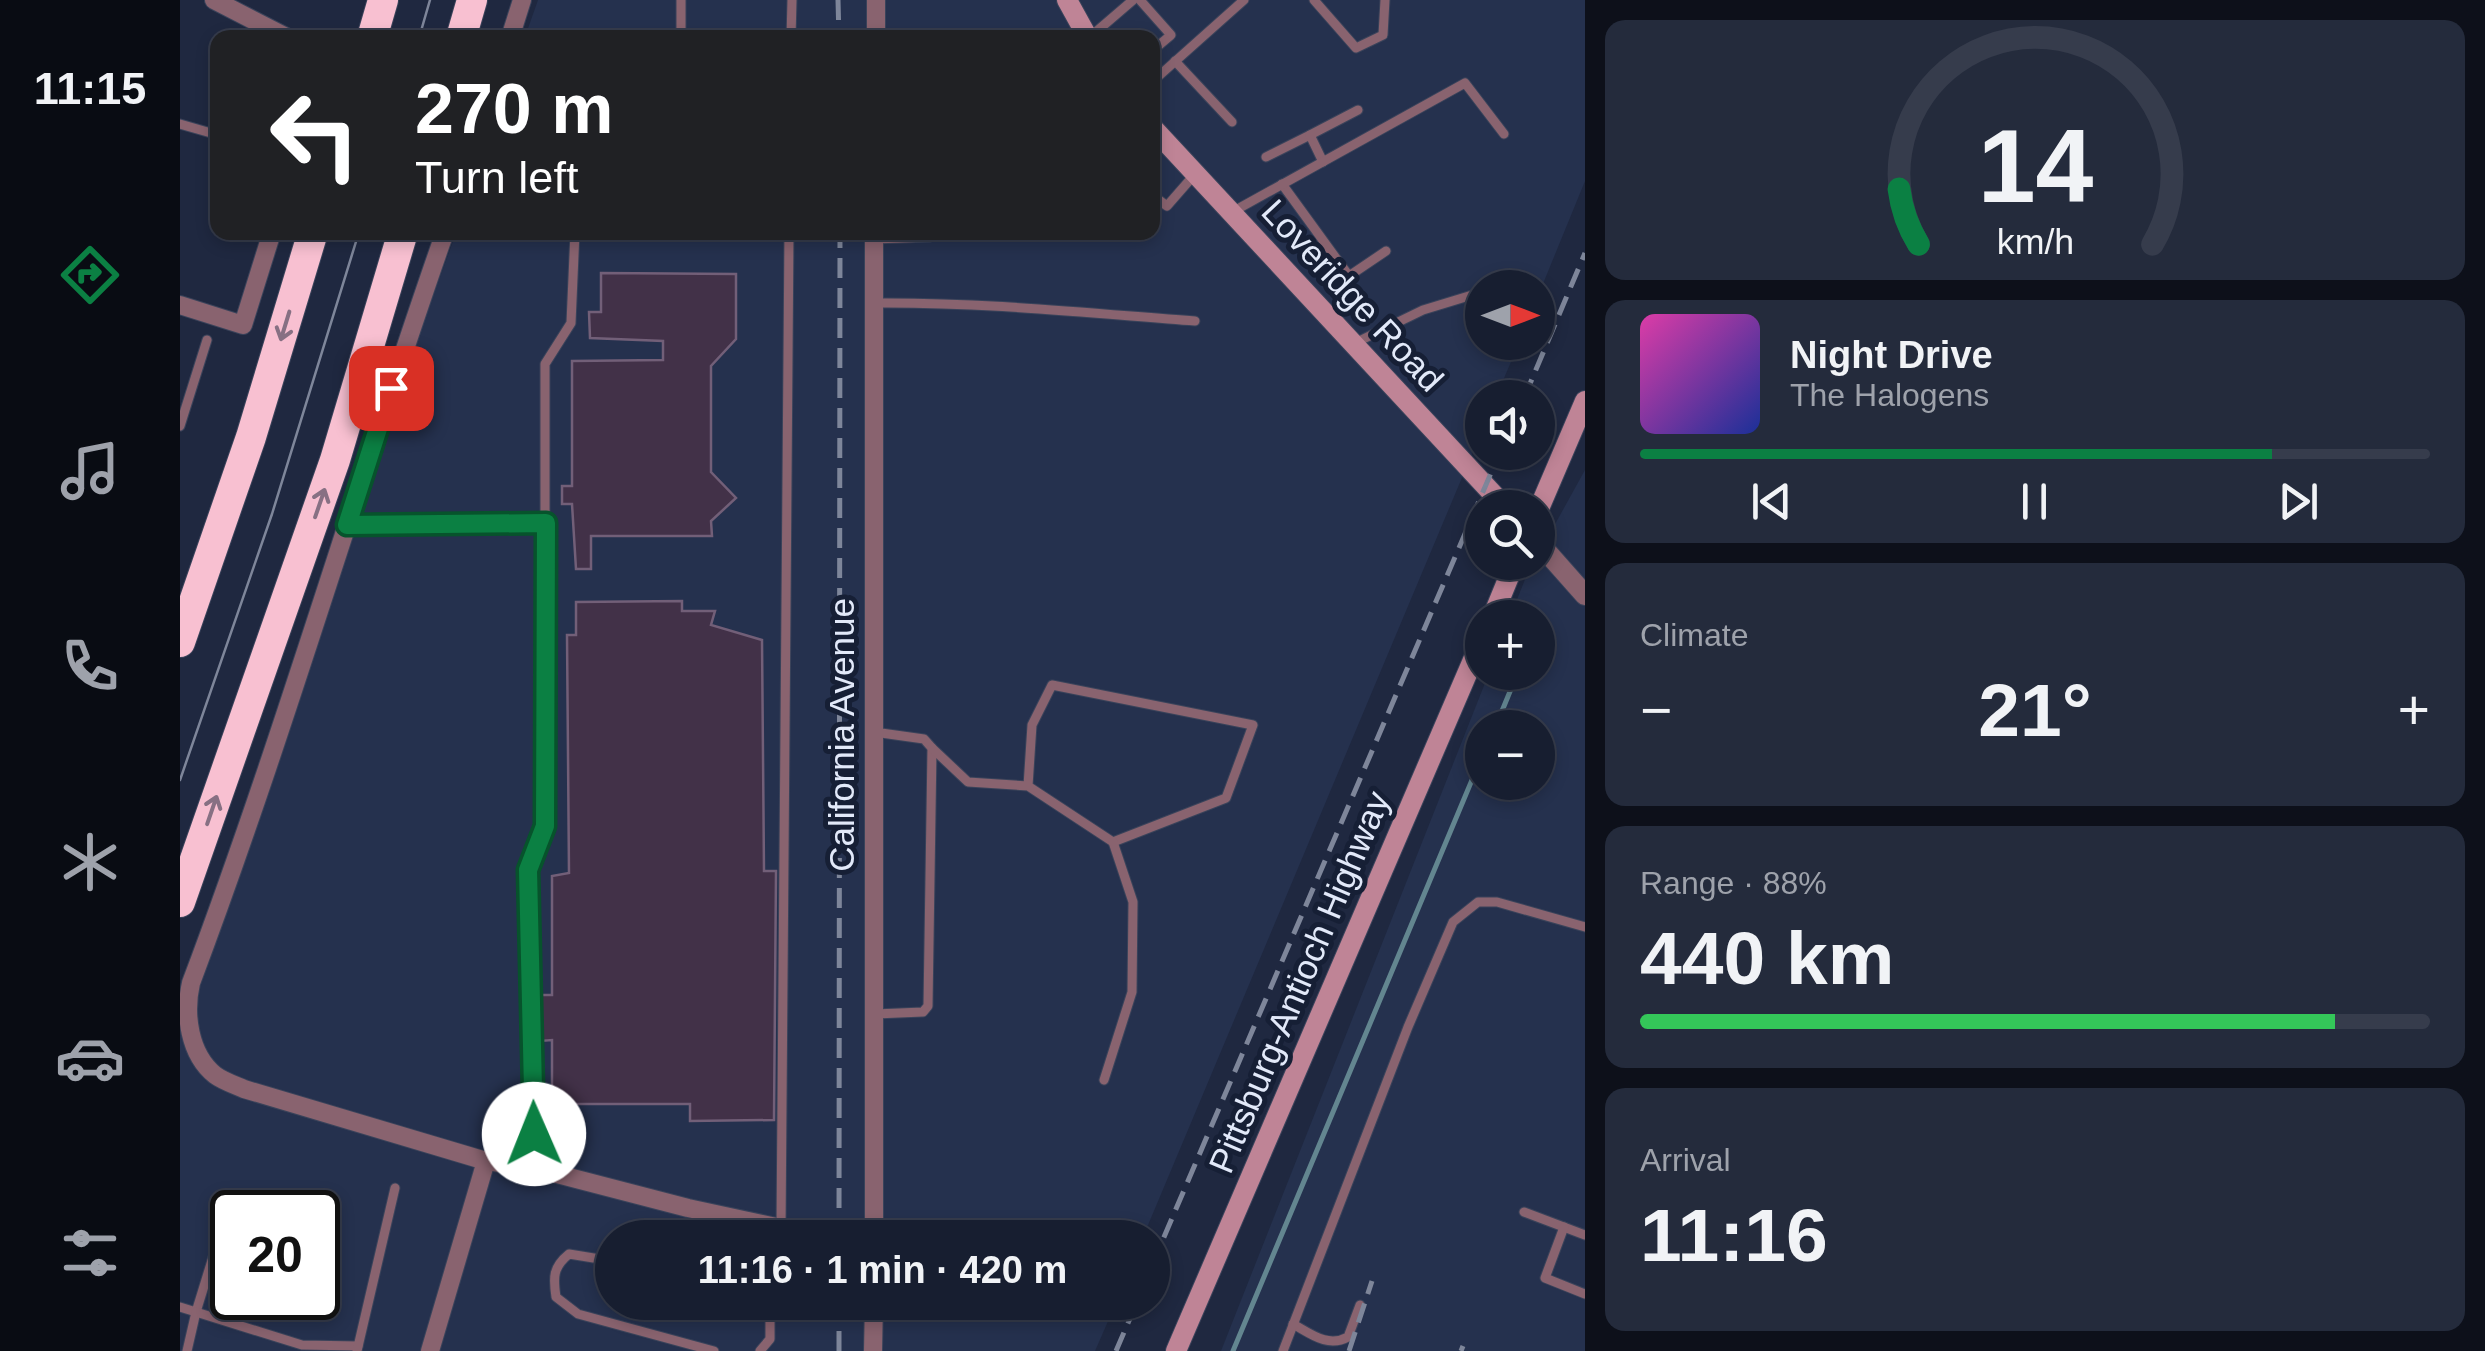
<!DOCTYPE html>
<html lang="en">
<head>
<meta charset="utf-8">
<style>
	:root { --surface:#171e30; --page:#242b3c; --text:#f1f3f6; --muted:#9ea2ab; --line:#363c4c; --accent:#0b8043 }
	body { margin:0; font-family:Arial,sans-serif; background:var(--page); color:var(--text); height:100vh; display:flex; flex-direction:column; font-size:38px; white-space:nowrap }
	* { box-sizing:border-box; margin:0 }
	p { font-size:32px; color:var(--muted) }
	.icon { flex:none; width:55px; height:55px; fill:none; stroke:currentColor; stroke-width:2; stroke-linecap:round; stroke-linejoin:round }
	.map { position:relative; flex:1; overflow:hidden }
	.sheet { display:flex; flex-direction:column; gap:20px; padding:20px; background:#0d101a; width:900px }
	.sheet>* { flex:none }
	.banner { position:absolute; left:30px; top:30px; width:950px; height:210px; border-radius:20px; box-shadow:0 5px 15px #0003,0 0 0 2px var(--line); background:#202124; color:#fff; overflow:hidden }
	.needle { width:65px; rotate:90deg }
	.buttons { position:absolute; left:1285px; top:270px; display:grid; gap:20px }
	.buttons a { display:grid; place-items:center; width:90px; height:90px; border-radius:50%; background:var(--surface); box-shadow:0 5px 15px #0003,0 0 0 2px var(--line); font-size:50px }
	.speed { position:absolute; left:30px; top:1190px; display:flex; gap:20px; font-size:50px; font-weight:700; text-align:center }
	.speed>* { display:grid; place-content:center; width:130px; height:130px; border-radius:50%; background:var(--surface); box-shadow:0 5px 15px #0003,0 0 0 2px var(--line); line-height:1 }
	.speed .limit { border:5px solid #111; border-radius:15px; background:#fff; color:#111 }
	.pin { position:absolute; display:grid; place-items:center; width:85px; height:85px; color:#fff; margin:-42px; border-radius:20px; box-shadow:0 5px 15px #0006 }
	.me { position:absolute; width:110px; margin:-55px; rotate:359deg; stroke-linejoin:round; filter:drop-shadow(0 0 8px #0008) }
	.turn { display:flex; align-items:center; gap:35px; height:210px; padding:0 40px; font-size:45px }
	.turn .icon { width:130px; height:130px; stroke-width:2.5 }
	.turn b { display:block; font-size:70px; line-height:85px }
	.big { font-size:75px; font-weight:800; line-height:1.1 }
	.sheet .card { flex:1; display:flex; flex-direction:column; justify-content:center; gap:15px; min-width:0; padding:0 35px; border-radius:20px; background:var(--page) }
	.sheet .dial { align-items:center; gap:0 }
	.dial svg { height:260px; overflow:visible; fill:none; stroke:var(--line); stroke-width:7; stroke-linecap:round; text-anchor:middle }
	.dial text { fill:var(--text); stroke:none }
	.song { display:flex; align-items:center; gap:30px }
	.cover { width:120px; height:120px; border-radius:15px; background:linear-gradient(135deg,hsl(320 70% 55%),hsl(230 70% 35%)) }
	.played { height:10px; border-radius:5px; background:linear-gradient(90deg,var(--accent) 80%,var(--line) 80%) }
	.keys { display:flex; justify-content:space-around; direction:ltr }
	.heat { display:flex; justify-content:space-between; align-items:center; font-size:55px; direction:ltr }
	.charge { height:15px; border-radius:8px; background:linear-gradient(90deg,#34c759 88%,var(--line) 0) }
	.trip { position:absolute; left:415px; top:1220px; width:575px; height:100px; border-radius:50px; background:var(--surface); box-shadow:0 5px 15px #0003,0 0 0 2px var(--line); font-weight:800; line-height:100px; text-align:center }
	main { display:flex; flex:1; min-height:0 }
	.menu { display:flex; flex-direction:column; width:180px; justify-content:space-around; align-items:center; background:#090c13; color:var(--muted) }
	.menu .icon { width:70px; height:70px }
	.menu .on { color:var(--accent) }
	.menu b { font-size:45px; color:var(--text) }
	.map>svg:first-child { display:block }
</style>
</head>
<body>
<main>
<nav class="menu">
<b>11:15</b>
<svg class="icon on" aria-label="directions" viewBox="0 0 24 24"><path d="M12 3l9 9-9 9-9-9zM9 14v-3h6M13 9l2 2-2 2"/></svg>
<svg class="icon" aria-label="music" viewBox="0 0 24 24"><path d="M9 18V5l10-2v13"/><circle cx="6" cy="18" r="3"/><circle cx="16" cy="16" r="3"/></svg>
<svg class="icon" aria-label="phone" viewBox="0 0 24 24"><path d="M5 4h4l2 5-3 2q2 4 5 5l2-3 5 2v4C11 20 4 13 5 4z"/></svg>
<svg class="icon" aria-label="climate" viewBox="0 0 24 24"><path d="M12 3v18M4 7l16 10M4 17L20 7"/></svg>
<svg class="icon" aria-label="car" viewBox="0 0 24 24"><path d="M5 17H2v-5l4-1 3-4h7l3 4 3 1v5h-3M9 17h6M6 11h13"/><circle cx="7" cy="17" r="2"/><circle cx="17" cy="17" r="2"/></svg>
<svg class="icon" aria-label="filters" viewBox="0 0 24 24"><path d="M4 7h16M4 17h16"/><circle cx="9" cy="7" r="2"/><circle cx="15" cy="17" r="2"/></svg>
</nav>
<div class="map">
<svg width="1405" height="1351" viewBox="0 0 1405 1351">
	<rect width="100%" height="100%" fill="#1f2840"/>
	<g fill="#25314e" fill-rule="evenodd">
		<path d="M358,0H1405V181L1358,296V288H1302V342L1339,343L1316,397L1302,398V430L963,1237L432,1238V1302L936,1303L915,1351H0V989L276,233L972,232V38L345,37ZM52,1212H138V1298H52Z"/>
		<path d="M1405,470V1351H1041L1309,673L1358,672V618L1330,617L1348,572L1353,563L1358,562V555ZM1302,728H1358V782H1302Z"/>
	</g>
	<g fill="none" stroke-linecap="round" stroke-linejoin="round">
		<g stroke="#638690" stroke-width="5">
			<polyline points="1358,625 1362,615"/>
			<polyline points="1315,728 1338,672"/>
			<polyline points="1053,1351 1302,756"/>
		</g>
	</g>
	<g fill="#423148" stroke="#725f78" stroke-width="2.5">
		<polygon points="421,273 556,274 556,339 531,366 531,472 556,498 531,521 532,536 411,536 411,569 396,569 392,504 382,504 382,486 392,486 392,361 483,360 483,341 410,338 409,312 421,312"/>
		<polygon points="502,601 502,611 535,611 531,625 582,640 584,871 596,871 594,1120 510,1121 510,1104 372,1104 372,1040 360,1041 359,995 372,995 372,876 389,873 387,635 396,635 396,602"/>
	</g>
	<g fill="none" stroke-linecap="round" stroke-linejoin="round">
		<g stroke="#3a435a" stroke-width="11">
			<g id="service">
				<polyline points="501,0 501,38"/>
				<polyline points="960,0 991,35 972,51"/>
				<polyline points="1134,0 1176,48 1203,35 1205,0"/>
				<polyline points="910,37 953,0"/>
				<polyline points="611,38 612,0"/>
				<polyline points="995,61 1052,122"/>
				<polyline points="972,82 1064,0"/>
				<polyline points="0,124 38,135"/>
				<polyline points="1086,157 1130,135"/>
				<polyline points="1143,162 1130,135 1178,110"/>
				<polyline points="1102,184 1169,276 1206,251"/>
				<polyline points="972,195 987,206 1015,174"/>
				<polyline points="1054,211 1285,83 1324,134"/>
				<polyline points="694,239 750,237 750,232"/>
				<path d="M694,303C801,302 908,313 1015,321"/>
				<polyline points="1175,343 1243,310 1302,292"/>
				<polyline points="0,426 27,340"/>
				<polyline points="168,525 366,523"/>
				<polyline points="694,732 744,739 752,748 748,1006 743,1012 695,1014"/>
				<polyline points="752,748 788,782 848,786 852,725 872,685 1073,725 1046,798 933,842 848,786"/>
				<polyline points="924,1080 952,992 953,902 933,842"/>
				<polyline points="354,1168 347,870 365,826 365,364 391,323 395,232"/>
				<polyline points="1344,1212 1405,1235"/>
				<polyline points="1384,1227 1365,1278 1405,1294"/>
				<polyline points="601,1228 609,232"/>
				<path d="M432,1261L389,1254C373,1267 373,1277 376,1297L398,1314L534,1351"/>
				<polyline points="576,1302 590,1319 590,1339 580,1351"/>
				<polyline points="0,1307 16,1312 33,1257"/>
				<path d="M1113,1324C1131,1334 1148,1348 1168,1337L1180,1305"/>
				<polyline points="7,1351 16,1312 122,1345 178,1346"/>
				<polyline points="177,1351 215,1188"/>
				<polyline points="1103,1351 1228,1027 1273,922 1298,902 1317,902 1405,927"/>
			</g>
		</g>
		<g stroke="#3a435a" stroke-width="20">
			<g id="minor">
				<polyline points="34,0 108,38"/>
				<polyline points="330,38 342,0"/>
				<polyline points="696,38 696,0"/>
				<path d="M265,232C177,482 104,736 11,983C4,1014 9,1054 35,1075C43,1081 55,1085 64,1089L306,1161L354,1168L508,1208L601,1228"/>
				<polyline points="0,305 63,325 92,232"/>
				<polyline points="694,1238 694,232"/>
				<polyline points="250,1351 306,1161"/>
				<polyline points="693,1351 694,1302"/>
			</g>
		</g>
		<g stroke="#3a435a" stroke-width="22">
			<polyline id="tertiary" points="1358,542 1405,595"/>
		</g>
		<g stroke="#3a435a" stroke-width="22">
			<g id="secondary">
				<polyline points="887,0 908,38"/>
				<polyline points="972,127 1326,508"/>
				<polyline points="1358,511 1405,401"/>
				<polyline points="1312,618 1335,562"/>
				<polyline points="996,1351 1302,639"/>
			</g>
		</g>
		<g stroke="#3a435a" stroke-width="32">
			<g id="motorway">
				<polyline points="192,38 203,0"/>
				<polyline points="281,38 292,0"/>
				<polyline points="0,642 71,437 133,232"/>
				<polyline points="0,902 155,460 223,232"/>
			</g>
		</g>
		<use href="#service" stroke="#89636f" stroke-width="9"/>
		<use href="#minor" stroke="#89636f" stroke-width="18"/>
		<use href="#tertiary" stroke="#89636f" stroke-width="20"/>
		<use href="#secondary" stroke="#bf8496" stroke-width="20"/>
		<use href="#motorway" stroke="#f8c0d1" stroke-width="30"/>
		<g stroke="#7e869a" stroke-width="2.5">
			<polyline points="239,38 250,0"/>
			<polyline points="0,780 92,514 179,232"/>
		</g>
		<g stroke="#7e869a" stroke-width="5" stroke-dasharray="20 10" stroke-linecap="butt">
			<polyline points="658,0 659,38"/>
			<polyline points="1344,398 1405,253"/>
			<polyline points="659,1238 660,232"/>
			<polyline points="972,1265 1320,452"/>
			<polyline points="659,1351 659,1302"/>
			<polyline points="936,1351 957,1302"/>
			<polyline points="1169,1351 1192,1281"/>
			<polyline points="1281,1351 1283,1346"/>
		</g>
	</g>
	<defs><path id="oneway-shaft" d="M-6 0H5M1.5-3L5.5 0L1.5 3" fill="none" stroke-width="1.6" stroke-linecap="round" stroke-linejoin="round" transform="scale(2.5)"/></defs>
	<g stroke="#877083">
		<use href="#oneway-shaft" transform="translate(105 326) rotate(107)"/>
		<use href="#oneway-shaft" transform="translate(140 503) rotate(-71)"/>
		<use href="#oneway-shaft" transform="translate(32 810) rotate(-71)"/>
	</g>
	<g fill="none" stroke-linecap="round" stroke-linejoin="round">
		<g stroke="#07532c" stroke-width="25">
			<polyline id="route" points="211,388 167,525 366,523 365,826 348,870 354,1134"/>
		</g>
		<use href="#route" stroke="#0b8043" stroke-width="18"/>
	</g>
	<g text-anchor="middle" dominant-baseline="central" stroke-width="10" stroke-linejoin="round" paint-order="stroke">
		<g font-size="35" fill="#e2e9f9" stroke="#161f35">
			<text transform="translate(1173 295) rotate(47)">Loveridge Road</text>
			<text transform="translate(661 735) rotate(-90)">California Avenue</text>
			<text transform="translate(1119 982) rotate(-67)">Pittsburg-Antioch Highway</text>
		</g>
	</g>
</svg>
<div class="buttons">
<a><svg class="needle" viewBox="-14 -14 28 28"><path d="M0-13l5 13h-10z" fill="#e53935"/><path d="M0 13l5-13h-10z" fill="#9ea2ab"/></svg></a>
<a><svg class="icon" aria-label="sound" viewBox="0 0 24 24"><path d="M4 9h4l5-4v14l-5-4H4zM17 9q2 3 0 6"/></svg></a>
<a><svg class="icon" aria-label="search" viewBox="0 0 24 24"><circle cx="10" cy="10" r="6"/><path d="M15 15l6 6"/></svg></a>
<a>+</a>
<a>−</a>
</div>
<div class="speed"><div class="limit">20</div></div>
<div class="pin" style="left:211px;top:388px;background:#d93025"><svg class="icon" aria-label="arrive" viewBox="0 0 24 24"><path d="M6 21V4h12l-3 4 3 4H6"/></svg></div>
<svg class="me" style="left:354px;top:1134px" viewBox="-20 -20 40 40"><circle r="19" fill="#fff"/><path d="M0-13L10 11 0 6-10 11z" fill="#0b8043"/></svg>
<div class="trip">11:16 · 1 min · 420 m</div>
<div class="banner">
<div class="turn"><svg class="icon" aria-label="left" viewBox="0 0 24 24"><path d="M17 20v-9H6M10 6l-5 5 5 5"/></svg><div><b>270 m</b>Turn left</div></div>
</div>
</div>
<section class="sheet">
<div class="card dial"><svg viewBox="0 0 100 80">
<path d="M14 69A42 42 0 1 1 86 69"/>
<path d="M14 69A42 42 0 0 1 8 52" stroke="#0b8043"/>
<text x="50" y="56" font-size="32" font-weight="700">14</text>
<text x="50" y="72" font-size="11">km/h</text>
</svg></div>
<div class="card">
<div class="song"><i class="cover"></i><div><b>Night Drive</b><p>The Halogens</p></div></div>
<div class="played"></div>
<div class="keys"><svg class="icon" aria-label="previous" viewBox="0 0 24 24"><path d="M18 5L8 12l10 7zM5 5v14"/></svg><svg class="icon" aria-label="pause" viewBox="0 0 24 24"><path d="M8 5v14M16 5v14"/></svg><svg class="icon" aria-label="next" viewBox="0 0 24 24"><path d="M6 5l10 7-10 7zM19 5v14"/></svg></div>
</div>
<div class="card"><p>Climate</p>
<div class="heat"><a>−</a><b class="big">21°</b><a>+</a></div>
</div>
<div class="card"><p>Range · 88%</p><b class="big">440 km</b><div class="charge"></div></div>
<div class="card"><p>Arrival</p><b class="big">11:16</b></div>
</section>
</main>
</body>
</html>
